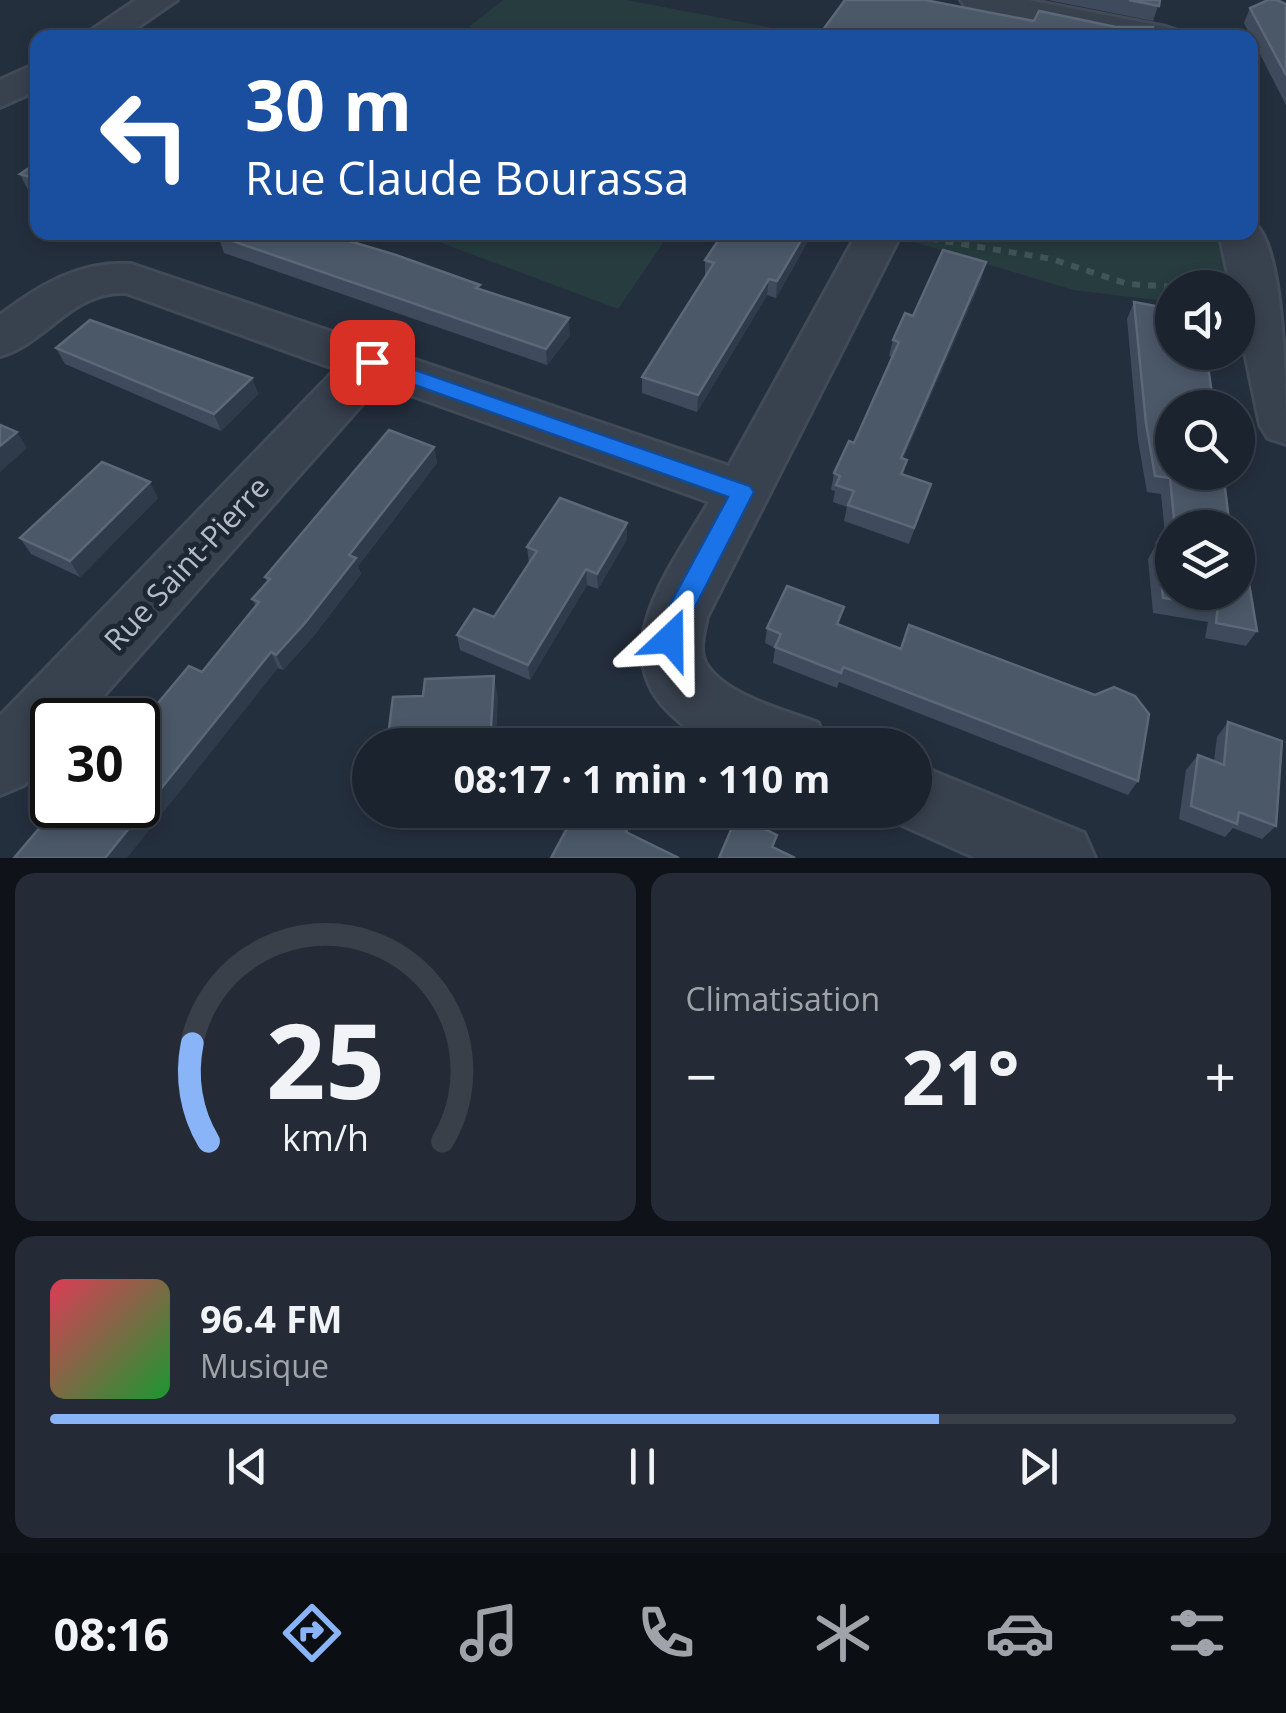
<!DOCTYPE html>
<html lang="fr">
<head>
<meta charset="utf-8">
<style>
	:root { --surface:#1b232e; --page:#242b36; --text:#f1f3f6; --muted:#a0a4aa; --line:#39404a; --accent:#8ab4f8 }
	body { margin:0; font-family:"Open Sans",sans-serif; background:var(--page); color:var(--text); height:100vh; display:flex; flex-direction:column; font-size:38px; white-space:nowrap }
	* { box-sizing:border-box; margin:0 }
	p { font-size:32px; color:var(--muted) }
	.icon { flex:none; width:55px; height:55px; fill:none; stroke:currentColor; stroke-width:2; stroke-linecap:round; stroke-linejoin:round }
	.map { position:relative; height:858px; overflow:hidden }
	.panel { display:flex; flex-direction:column; gap:15px; padding:15px; background:#0f1319; flex:1 }
	.panel>* { flex:none }
	.top-card { position:absolute; left:30px; top:30px; width:1228px; height:210px; border-radius:20px; box-shadow:0 5px 15px #0003,0 0 0 2px var(--line); background:#1a4fa0; color:#fff; overflow:hidden }
	.tools { position:absolute; left:1155px; top:270px; display:grid; gap:20px }
	.tools a { display:grid; place-items:center; width:100px; height:100px; border-radius:50%; background:var(--surface); box-shadow:0 5px 15px #0003,0 0 0 2px var(--line); font-size:50px }
	.speed { position:absolute; left:30px; top:698px; display:flex; gap:20px; font-size:50px; font-weight:700; text-align:center }
	.speed>* { display:grid; place-content:center; width:130px; height:130px; border-radius:50%; background:var(--surface); box-shadow:0 5px 15px #0003,0 0 0 2px var(--line); line-height:1 }
	.speed .limit { border:5px solid #111; border-radius:15px; background:#fff; color:#111 }
	.pin { position:absolute; display:grid; place-items:center; width:85px; height:85px; color:#fff; margin:-42px; border-radius:20px; box-shadow:0 5px 15px #0006 }
	.me { position:absolute; width:110px; margin:-55px; rotate:23deg; stroke-linejoin:round; filter:drop-shadow(0 0 8px #0008) }
	.turn { display:flex; align-items:center; gap:35px; height:210px; padding:0 50px; font-size:45px }
	.turn .icon { width:130px; height:130px; stroke-width:2.5 }
	.turn b { display:block; font-size:70px; line-height:85px }
	.big { font-size:75px; font-weight:700; line-height:1.1 }
	.panel .tile { flex:1; display:flex; flex-direction:column; justify-content:center; gap:15px; min-width:0; padding:0 35px; border-radius:20px; background:var(--page) }
	.panel .dial { align-items:center; gap:0 }
	.dial svg { height:260px; overflow:visible; fill:none; stroke:var(--line); stroke-width:7; stroke-linecap:round; text-anchor:middle }
	.dial text { fill:var(--text); stroke:none }
	.song { display:flex; align-items:center; gap:30px }
	.cover { width:120px; height:120px; border-radius:15px; background:linear-gradient(135deg,hsl(350 70% 55%),hsl(130 70% 35%)) }
	.played { height:10px; border-radius:5px; background:linear-gradient(90deg,var(--accent) 75%,var(--line) 75%) }
	.keys { display:flex; justify-content:space-around; direction:ltr }
	.heat { display:flex; justify-content:space-between; align-items:center; font-size:55px; direction:ltr }
	.panel .tiles { flex:1; display:grid; gap:15px; grid-template-columns:1fr 1fr }
	.tile:last-child { grid-column:span 2 }
	.trip { position:absolute; left:352px; top:728px; width:580px; height:100px; border-radius:50px; background:var(--surface); box-shadow:0 5px 15px #0003,0 0 0 2px var(--line); font-weight:700; line-height:100px; text-align:center }
	.tabs { display:flex; height:160px; justify-content:space-around; align-items:center; background:#0b0e12; color:var(--muted) }
	.tabs .icon { width:70px; height:70px }
	.tabs .current { color:var(--accent) }
	.tabs b { font-size:45px; color:var(--text) }
	.map>svg:first-child { display:block }
</style>
</head>
<body>
<div class="map">
<svg width="1286" height="858" viewBox="0 0 1286 858">
	<rect width="100%" height="100%" fill="#242f3e"/>
	<g fill="#263c3f">
		<polygon points="503,0 627,0 804,34 801,38 518,38 469,27"/>
		<polygon points="899,232 1220,233 1235,287 1172,288 1172,302 1073,290 897,237"/>
		<polygon points="415,233 670,232 670,233 618,309"/>
	</g>
	<g fill="none" stroke-linecap="round" stroke-linejoin="round">
		<g stroke="#414a57" stroke-width="6">
			<g id="minor">
				<polygon points="136,0 177,0 122,38 80,38"/>
				<polygon points="961,0 1028,0 1166,27 1178,31 1183,38 1112,38 966,7"/>
				<polygon points="38,63 38,90 0,107 0,80"/>
				<path d="M1250,221C1286,235 1286,406 1286,444L1268,438L1260,425L1238,319V288H1231L1219,232H1250Z"/>
				<path d="M858,232H902L707,617C704,632 698,650 706,664C726,696 784,710 818,723L827,745C797,745 747,752 719,745C700,740 681,724 668,711C604,647 675,562 709,502L380,384L82,720H52V753L24,785L0,795V716L336,369L126,293C72,290 47,343 0,356V315C40,285 79,261 131,264L729,466Z"/>
				<polygon points="915,764 1084,833 1095,858 976,858 891,820 886,810 915,810"/>
			</g>
		</g>
		<polyline stroke="#3f5557" stroke-width="6" stroke-dasharray="8 8" stroke-linecap="butt" points="914,236 1052,259 1128,284 1191,288"/>
		<use href="#minor" fill="#38414e" fill-rule="evenodd"/>
	</g>
	<g fill="#3f4b5c">
		<polygon points="1048,0 1160,0 1153,21"/>
		<polygon points="1286,4 1286,105 1244,23 1250,8"/>
		<polygon points="38,162 38,193 28,190 20,174"/>
		<polygon points="724,232 813,232 776,298 767,295 697,412 642,393 642,377 705,277 705,260"/>
		<polygon points="218,236 480,290 570,335 547,365 224,253"/>
		<polygon points="982,278 903,459 907,460 903,475 931,484 909,544 844,521 847,507 833,502 835,491 831,490 834,473 854,443 892,357 889,356 893,340 913,316"/>
		<polygon points="1134,302 1230,528 1172,528 1172,592 1238,592 1257,631 1246,646 1205,638 1208,622 1153,613 1148,559 1157,543 1166,544 1161,494 1147,492 1138,440 1127,319"/>
		<polygon points="56,348 252,378 258,394 221,431 65,364"/>
		<polygon points="434,447 437,463 358,566 361,574 312,638 283,670 278,668 138,805 256,606 252,599 267,582 265,577"/>
		<polygon points="158,498 80,577 31,554 20,538"/>
		<polygon points="627,539 598,589 587,585 530,680 460,650 457,635 494,617 529,563 527,547"/>
		<polygon points="839,625 1138,781 1128,795 839,682 837,688 773,663 775,648 765,643 767,628"/>
		<polygon points="1228,722 1276,826 1262,839 1233,828 1225,837 1179,819 1186,770 1198,755 1214,761 1217,737"/>
		<polygon points="384,810 465,810 464,817 387,819"/>
	</g>
	<g fill="#2f3b4b">
		<polygon points="806,232 813,232 776,298 777,281"/>
		<polygon points="986,262 982,278 896,475 901,458"/>
		<polygon points="769,279 767,295 697,412 698,395"/>
		<polygon points="569,318 570,335 547,365 546,349"/>
		<polygon points="252,378 258,394 221,431 214,414"/>
		<polygon points="17,432 27,448 0,472 0,446"/>
		<polygon points="434,447 437,463 358,566 361,574 312,638 283,670 276,655 349,555"/>
		<polygon points="150,482 158,498 80,577 70,561"/>
		<polygon points="627,523 627,539 598,589 597,574"/>
		<polygon points="586,569 587,585 530,680 528,665"/>
		<polygon points="271,652 278,668 127,858 105,858"/>
		<polygon points="494,676 498,698 496,745 490,745"/>
	</g>
	<g fill="#4b5868" stroke="#5c6777" stroke-width="2.5">
		<polygon points="845,0 925,0 1034,21 1039,11 1116,27 1153,27 1150,38 817,38"/>
		<polygon points="1129,0 1160,0 1159,6"/>
		<polygon points="1268,0 1277,0 1286,4 1286,75 1250,8"/>
		<polygon points="38,162 38,179 20,174"/>
		<polygon points="222,232 319,232 396,255 480,285 476,288 569,318 546,349 218,236"/>
		<polygon points="724,232 806,232 777,281 769,279 698,395 642,377 714,263 705,260"/>
		<polygon points="943,250 986,262 901,458 907,460 901,474 931,484 914,528 848,505 854,491 836,485 840,476 834,473 849,441 854,443 899,342 893,340 905,313 913,316"/>
		<polygon points="1134,302 1172,309 1172,352 1206,352 1214,408 1172,408 1172,472 1223,472 1230,528 1175,528 1170,478 1155,476 1146,423"/>
		<polygon points="90,320 252,378 214,414 56,348"/>
		<polygon points="0,425 17,432 0,446"/>
		<polygon points="389,430 434,447 349,555 356,558 305,623 276,655 271,652 105,858 14,858 59,805 138,805 138,727 189,666 202,672 259,602 252,599 270,579 265,577"/>
		<polygon points="102,462 150,482 70,561 20,538"/>
		<polygon points="560,498 627,523 597,574 586,569 528,665 457,635 474,609 494,617 537,551 527,547"/>
		<polygon points="1157,543 1172,545 1172,592 1238,592 1238,557 1245,559 1257,631 1216,623 1218,606 1163,598"/>
		<polygon points="787,586 844,607 837,624 901,649 909,625 1095,695 1114,687 1135,696 1149,714 1138,781 843,667 841,673 775,647 781,634 767,628"/>
		<polygon points="494,676 490,745 387,745 393,697 423,696 425,679"/>
		<polygon points="1228,722 1282,741 1276,826 1239,812 1237,824 1191,806 1198,755 1224,765"/>
		<polygon points="577,810 601,810 630,824 626,832 679,858 551,858"/>
		<polygon points="737,816 777,835 772,847 795,858 719,858"/>
	</g>
	<polygon fill="#1a73e8" stroke="#114b97" stroke-width="2.5" points="372,355 750,486 754,492 690,617 679,647 660,647 656,639 668,608 728,497 364,367 364,357"/>
	<g text-anchor="middle" dominant-baseline="central" stroke-width="10" stroke-linejoin="round" paint-order="stroke">
		<g font-size="30" fill="#b4bcc9" stroke="#1d2633">
			<text transform="translate(186 563) rotate(-47)">Rue Saint-Pierre</text>
		</g>
	</g>
</svg>
<div class="tools">
<a><svg class="icon" aria-label="sound" viewBox="0 0 24 24"><path d="M4 9h4l5-4v14l-5-4H4zM17 9q2 3 0 6"/></svg></a>
<a><svg class="icon" aria-label="search" viewBox="0 0 24 24"><circle cx="10" cy="10" r="6"/><path d="M15 15l6 6"/></svg></a>
<a><svg class="icon" aria-label="layers" viewBox="0 0 24 24"><path d="M12 4l9 5-9 5-9-5zM3 14l9 5 9-5"/></svg></a>
</div>
<div class="speed"><div class="limit">30</div></div>
<div class="pin" style="left:372px;top:362px;background:#d93025"><svg class="icon" aria-label="arrive" viewBox="0 0 24 24"><path d="M6 21V4h12l-3 4 3 4H6"/></svg></div>
<svg class="me" style="left:670px;top:639px" viewBox="-20 -20 40 40"><path d="M0-17L14 15 0 8-14 15z" fill="#1a73e8" stroke="#fff" stroke-width="4"/></svg>
<div class="trip">08:17 · 1 min · 110 m</div>
<div class="top-card">
<div class="turn"><svg class="icon" aria-label="left" viewBox="0 0 24 24"><path d="M17 20v-9H6M10 6l-5 5 5 5"/></svg><div><b>30 m</b>Rue Claude Bourassa</div></div>
</div>
</div>
<section class="panel">
<div class="tiles">
<div class="tile dial"><svg viewBox="0 0 100 80">
<path d="M14 69A42 42 0 1 1 86 69"/>
<path d="M14 69A42 42 0 0 1 9 39" stroke="#8ab4f8"/>
<text x="50" y="56" font-size="32" font-weight="700">25</text>
<text x="50" y="72" font-size="11">km/h</text>
</svg></div>
<div class="tile"><p>Climatisation</p>
<div class="heat"><a>−</a><b class="big">21°</b><a>+</a></div>
</div>
<div class="tile">
<div class="song"><i class="cover"></i><div><b>96.4 FM</b><p>Musique</p></div></div>
<div class="played"></div>
<div class="keys"><svg class="icon" aria-label="previous" viewBox="0 0 24 24"><path d="M18 5L8 12l10 7zM5 5v14"/></svg><svg class="icon" aria-label="pause" viewBox="0 0 24 24"><path d="M8 5v14M16 5v14"/></svg><svg class="icon" aria-label="next" viewBox="0 0 24 24"><path d="M6 5l10 7-10 7zM19 5v14"/></svg></div>
</div>
</div>
</section>
<nav class="tabs">
<b>08:16</b>
<svg class="icon current" aria-label="directions" viewBox="0 0 24 24"><path d="M12 3l9 9-9 9-9-9zM9 14v-3h6M13 9l2 2-2 2"/></svg>
<svg class="icon" aria-label="music" viewBox="0 0 24 24"><path d="M9 18V5l10-2v13"/><circle cx="6" cy="18" r="3"/><circle cx="16" cy="16" r="3"/></svg>
<svg class="icon" aria-label="phone" viewBox="0 0 24 24"><path d="M5 4h4l2 5-3 2q2 4 5 5l2-3 5 2v4C11 20 4 13 5 4z"/></svg>
<svg class="icon" aria-label="climate" viewBox="0 0 24 24"><path d="M12 3v18M4 7l16 10M4 17L20 7"/></svg>
<svg class="icon" aria-label="car" viewBox="0 0 24 24"><path d="M5 17H2v-5l4-1 3-4h7l3 4 3 1v5h-3M9 17h6M6 11h13"/><circle cx="7" cy="17" r="2"/><circle cx="17" cy="17" r="2"/></svg>
<svg class="icon" aria-label="filters" viewBox="0 0 24 24"><path d="M4 7h16M4 17h16"/><circle cx="9" cy="7" r="2"/><circle cx="15" cy="17" r="2"/></svg>
</nav>
</body>
</html>
